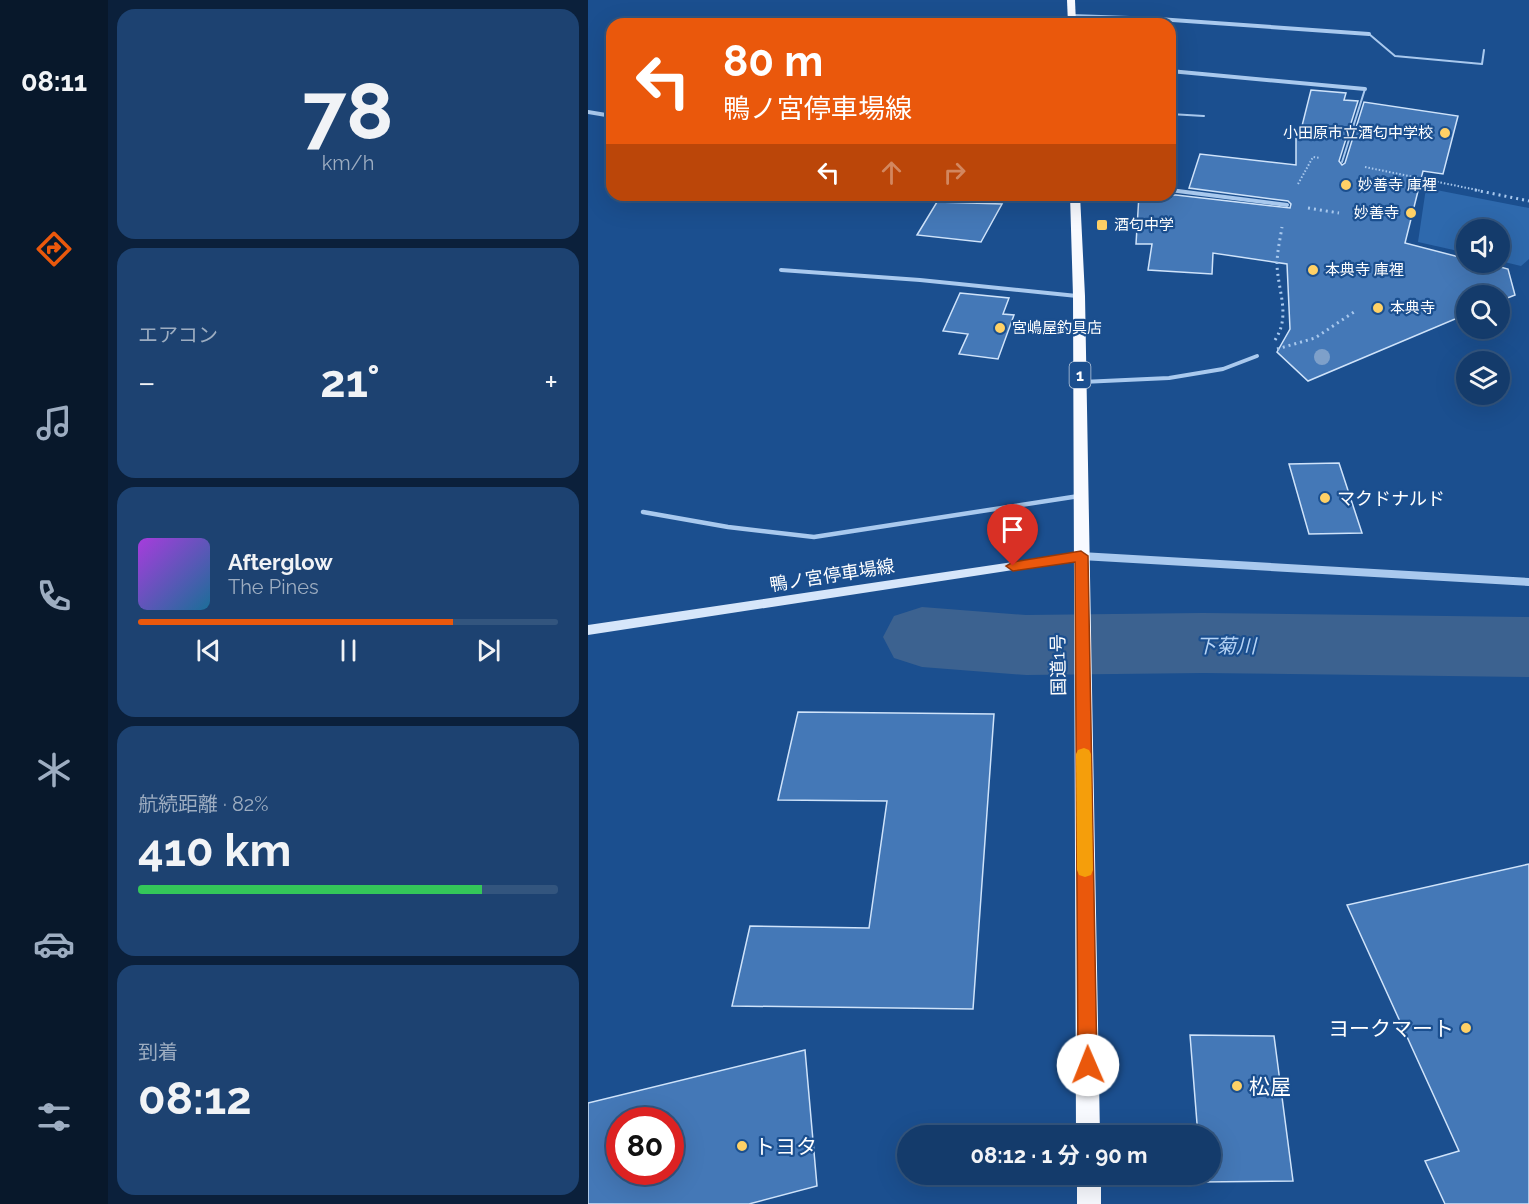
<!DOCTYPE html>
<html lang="ja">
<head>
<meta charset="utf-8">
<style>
	:root { --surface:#143b6b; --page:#1d4271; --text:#f1f3f6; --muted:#9dadc1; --line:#33557e; --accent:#ea580c }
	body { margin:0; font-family:Raleway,"Noto Sans JP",sans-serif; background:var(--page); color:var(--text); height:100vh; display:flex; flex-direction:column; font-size:22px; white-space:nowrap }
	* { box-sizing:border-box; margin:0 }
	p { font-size:20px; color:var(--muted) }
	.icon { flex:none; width:33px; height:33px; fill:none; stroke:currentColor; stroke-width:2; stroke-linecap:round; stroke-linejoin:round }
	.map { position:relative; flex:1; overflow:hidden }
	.panel { display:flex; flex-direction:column; gap:9px; padding:9px; background:#0b203b; width:480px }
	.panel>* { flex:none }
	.hud { position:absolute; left:18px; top:18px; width:570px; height:183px; border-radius:18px; box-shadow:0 6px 24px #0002,0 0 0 2px var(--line); background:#ea580c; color:#fff; overflow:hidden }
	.buttons { position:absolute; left:868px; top:219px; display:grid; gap:12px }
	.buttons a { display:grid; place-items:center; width:54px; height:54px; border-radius:50%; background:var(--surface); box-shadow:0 6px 24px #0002,0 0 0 2px var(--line); font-size:30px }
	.speed { position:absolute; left:18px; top:1107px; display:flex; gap:12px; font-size:30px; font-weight:700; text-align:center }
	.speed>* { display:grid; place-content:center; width:78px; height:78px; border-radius:50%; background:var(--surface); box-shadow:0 6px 24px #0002,0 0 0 2px var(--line); line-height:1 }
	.speed .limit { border:9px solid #d22; background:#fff; color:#111 }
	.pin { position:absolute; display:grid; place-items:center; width:51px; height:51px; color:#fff; margin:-62px -26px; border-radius:50% 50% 50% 0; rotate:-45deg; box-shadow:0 0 6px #0007 }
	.pin .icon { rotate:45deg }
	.me { position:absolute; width:66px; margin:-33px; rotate:359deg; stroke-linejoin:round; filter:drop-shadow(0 0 4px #0008) }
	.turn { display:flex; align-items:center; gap:21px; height:126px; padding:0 18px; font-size:27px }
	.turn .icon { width:78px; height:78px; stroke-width:2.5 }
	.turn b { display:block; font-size:42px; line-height:51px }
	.lanes { display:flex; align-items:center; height:57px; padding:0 18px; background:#0003; justify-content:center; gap:30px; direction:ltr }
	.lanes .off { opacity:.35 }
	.big { font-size:45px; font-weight:700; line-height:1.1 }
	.panel .card { flex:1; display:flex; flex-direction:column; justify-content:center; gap:9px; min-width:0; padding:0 21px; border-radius:18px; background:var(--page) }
	.panel .dial { align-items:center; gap:0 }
	.dial b { font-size:78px; line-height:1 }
	.song { display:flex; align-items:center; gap:18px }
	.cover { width:72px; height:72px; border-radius:9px; background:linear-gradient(135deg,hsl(280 70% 55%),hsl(200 70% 35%)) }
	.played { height:6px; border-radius:3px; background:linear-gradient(90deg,var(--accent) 75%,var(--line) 75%) }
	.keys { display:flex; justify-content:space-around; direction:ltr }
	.heat { display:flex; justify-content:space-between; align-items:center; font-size:33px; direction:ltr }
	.charge { height:9px; border-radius:4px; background:linear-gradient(90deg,#34c759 82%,var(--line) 0) }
	.trip { position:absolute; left:309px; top:1125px; width:324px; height:60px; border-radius:30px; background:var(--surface); box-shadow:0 6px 24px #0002,0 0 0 2px var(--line); font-weight:700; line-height:60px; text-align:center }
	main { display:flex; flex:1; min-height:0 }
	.tab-bar { display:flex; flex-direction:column; width:108px; justify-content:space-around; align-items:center; background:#08182b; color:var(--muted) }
	.tab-bar .icon { width:42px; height:42px }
	.tab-bar .current { color:var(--accent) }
	.tab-bar b { font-size:27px; color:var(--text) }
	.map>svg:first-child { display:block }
</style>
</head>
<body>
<main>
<nav class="tab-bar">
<b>08:11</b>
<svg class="icon current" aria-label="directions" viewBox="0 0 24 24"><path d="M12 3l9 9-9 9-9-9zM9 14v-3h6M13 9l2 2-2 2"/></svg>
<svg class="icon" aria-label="music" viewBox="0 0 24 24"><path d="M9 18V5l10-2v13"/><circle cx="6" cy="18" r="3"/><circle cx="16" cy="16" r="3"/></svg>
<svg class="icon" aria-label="phone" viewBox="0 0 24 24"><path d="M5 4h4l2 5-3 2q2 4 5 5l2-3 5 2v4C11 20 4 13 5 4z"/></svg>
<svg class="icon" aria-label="climate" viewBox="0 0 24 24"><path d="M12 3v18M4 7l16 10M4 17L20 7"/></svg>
<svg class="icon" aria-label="car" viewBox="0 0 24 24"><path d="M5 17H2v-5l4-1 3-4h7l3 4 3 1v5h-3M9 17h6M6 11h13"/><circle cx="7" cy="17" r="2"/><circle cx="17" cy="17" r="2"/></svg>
<svg class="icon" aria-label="filters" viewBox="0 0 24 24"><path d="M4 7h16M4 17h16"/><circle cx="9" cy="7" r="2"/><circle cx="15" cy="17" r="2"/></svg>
</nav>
<section class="panel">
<div class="card dial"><b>78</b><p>km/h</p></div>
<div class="card"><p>エアコン</p>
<div class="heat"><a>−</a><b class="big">21°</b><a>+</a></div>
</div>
<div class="card">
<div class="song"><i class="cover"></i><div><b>Afterglow</b><p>The Pines</p></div></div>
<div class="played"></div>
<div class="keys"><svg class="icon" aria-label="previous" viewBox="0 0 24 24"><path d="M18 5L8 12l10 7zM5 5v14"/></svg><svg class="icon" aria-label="pause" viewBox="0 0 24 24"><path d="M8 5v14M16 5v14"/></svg><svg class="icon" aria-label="next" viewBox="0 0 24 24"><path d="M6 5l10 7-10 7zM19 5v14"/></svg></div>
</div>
<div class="card"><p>航続距離 · 82%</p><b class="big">410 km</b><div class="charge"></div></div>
<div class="card"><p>到着</p><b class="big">08:12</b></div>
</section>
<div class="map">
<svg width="941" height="1204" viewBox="0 0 941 1204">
	<rect width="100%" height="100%" fill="#1b4f8f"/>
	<polygon fill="#2e69ad" points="838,188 941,208 941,259 933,266 912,261 912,230 879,230 879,253 830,242"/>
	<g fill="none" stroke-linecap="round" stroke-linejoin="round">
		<polygon fill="#3c6290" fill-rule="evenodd" points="334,607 438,615 615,613 941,617 941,677 615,673 438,675 334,667 306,658 295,637 306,616"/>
	</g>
	<g fill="#4478b7" stroke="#cfe3fa" stroke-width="1.5" fill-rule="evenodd">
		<polygon points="723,90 758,93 756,100 770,101 751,161 754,165 757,163 776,102 870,116 855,174 835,171 817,243 879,259 879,262 894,262 920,269 927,295 912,301 912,296 879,296 879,314 720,381 689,352 702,329 699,264 625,253 624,274 560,270 564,244 548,244 551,195 588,195 702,208 703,204 700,201 601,188 612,154 708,165 708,130 713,130"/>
		<polygon points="349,202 414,204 393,242 329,235"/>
		<polygon points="372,293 421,298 415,314 426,315 410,359 371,354 380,334 355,331"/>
		<polygon points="751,463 774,533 721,534 701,464"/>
		<polygon points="210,712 406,714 385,1009 144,1006 162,926 281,928 299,801 190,800"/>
		<polygon points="941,864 941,1204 857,1204 837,1161 871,1151 759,905"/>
		<polygon points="602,1035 686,1036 705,1181 613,1182 613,1174 622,1174 622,1136 610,1136"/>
		<path d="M217,1050L229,1186L161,1204H0V1103ZM32,1120H82V1172H32Z"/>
	</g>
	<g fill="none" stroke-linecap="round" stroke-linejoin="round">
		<g stroke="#a9c9ee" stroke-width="2" stroke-dasharray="1.5 2" stroke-linecap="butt">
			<polyline points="777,167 894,191"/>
			<polyline points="710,184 725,157 732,158"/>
		</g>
		<g stroke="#a9c9ee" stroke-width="3" stroke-dasharray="2 4" stroke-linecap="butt">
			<polyline points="887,190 941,201"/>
			<polyline points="720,208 751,213"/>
			<path d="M687,340C703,316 690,291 689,265C689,252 692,240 694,227"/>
			<polyline points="689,349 727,338 766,312"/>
		</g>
		<g stroke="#a9c9ee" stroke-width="2">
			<polyline points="781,34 807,56 894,64 896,50"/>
			<polyline points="582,114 616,116"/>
			<polyline points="754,162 777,89"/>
			<polyline points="582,190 592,191"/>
		</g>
		<g stroke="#a9c9ee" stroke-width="4">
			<polyline points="582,190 699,205"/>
			<polyline points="193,270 332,280 489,296"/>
			<polyline points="494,382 581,378 635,369 669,356"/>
		</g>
		<polyline stroke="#a9c9ee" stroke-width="4.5" points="55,512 140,527 226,537 491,496"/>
		<g stroke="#a9c9ee" stroke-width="4">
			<polyline points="484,16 570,19 781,34"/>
			<polyline points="582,71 777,89"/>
			<polyline points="0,112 24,116"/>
		</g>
		<polygon fill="#a9c9ee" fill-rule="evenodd" points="493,552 941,578 941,586 493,560 488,556"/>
		<polygon fill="#d6e6fa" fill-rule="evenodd" points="493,552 497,553 499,556 497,559 0,635 0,625"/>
		<g fill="#f8faff" fill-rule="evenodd">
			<polygon points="479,0 487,0 488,24 480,24"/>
			<polygon points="482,195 492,195 497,296 512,1136 488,1136 485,296"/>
			<rect x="489" y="1174" width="24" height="30"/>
		</g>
	</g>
	<circle fill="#7ea0ca" cx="734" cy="357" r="8"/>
	<polygon fill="#ea580c" stroke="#983908" stroke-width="1.5" points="493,551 500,556 509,1065 506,1072 500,1075 493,1072 490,1065 487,562 425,571 418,566 425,562"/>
	<polygon fill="#f59e0b" points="496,748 501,750 503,754 505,870 503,875 497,877 491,875 489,870 488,754 490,750"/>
	<g fill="#ffd166" stroke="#1b4f8f" stroke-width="2">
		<circle cx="857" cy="133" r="6"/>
		<circle cx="758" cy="185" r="6"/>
		<circle cx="823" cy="213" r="6"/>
		<rect x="508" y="219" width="12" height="12" rx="3"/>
		<circle cx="725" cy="270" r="6"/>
		<circle cx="790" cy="308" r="6"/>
		<circle cx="412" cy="328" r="6"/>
		<circle cx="737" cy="498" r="6"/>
		<circle cx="878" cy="1028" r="6"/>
		<circle cx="649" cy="1086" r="6"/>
		<circle cx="154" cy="1146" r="6"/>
	</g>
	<g text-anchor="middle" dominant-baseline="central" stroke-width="4.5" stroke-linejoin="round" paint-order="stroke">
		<g font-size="15" fill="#fff" stroke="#1b4f8f" text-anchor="start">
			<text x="845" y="133" text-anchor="end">小田原市立酒匂中学校</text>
			<text x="770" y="185">妙善寺 庫裡</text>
			<text x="811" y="213" text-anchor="end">妙善寺</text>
			<text x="526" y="225">酒匂中学</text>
			<text x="737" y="270">本典寺 庫裡</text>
			<text x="802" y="308">本典寺</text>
			<text x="424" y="328">宮嶋屋釣具店</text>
		</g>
		<rect fill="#1b4f8f" stroke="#bbcadd" stroke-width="1.5" x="481.5" y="362" width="21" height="26" rx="4.5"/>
		<g font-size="16" font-weight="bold" fill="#fff">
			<text x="492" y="375">1</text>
		</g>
		<g font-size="18" fill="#fff" stroke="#1b4f8f" text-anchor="start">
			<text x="749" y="498">マクドナルド</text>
		</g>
		<g font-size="18" fill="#fff" stroke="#1b4f8f">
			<text transform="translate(244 575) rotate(-9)">鴨ノ宮停車場線</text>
			<text transform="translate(470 665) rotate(-91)">国道1号</text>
		</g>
		<g font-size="20" font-style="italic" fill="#b5d3f5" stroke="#1b4f8f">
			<text x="638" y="646">下菊川</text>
		</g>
		<g font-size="21" fill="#fff" stroke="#1b4f8f" text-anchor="start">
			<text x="866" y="1028" text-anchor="end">ヨークマート</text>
			<text x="661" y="1086">松屋</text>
			<text x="166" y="1146">トヨタ</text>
		</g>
	</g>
</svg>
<div class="buttons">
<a><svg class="icon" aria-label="sound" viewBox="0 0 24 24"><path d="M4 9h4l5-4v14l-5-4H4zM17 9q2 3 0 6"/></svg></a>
<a><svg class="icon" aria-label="search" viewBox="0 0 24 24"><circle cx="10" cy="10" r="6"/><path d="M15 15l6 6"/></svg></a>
<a><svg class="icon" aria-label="layers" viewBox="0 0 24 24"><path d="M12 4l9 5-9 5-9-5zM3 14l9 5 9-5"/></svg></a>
</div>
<div class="speed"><div class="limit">80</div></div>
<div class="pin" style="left:425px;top:566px;background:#d93025"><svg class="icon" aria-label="arrive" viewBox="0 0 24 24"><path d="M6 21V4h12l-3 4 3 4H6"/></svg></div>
<svg class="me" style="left:500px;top:1065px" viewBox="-20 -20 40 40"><circle r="19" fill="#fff"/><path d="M0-13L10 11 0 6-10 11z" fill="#ea580c"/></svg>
<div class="trip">08:12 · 1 分 · 90 m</div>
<div class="hud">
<div class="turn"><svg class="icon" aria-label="left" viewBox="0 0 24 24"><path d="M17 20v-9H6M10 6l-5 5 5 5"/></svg><div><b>80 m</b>鴨ノ宮停車場線</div></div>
<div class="lanes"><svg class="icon" aria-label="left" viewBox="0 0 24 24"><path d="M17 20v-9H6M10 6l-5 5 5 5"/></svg><svg class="icon off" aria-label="ahead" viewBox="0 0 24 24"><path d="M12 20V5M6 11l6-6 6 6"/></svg><svg class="icon off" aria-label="right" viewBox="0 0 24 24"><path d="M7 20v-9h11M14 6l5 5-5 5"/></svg></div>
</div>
</div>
</main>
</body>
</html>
